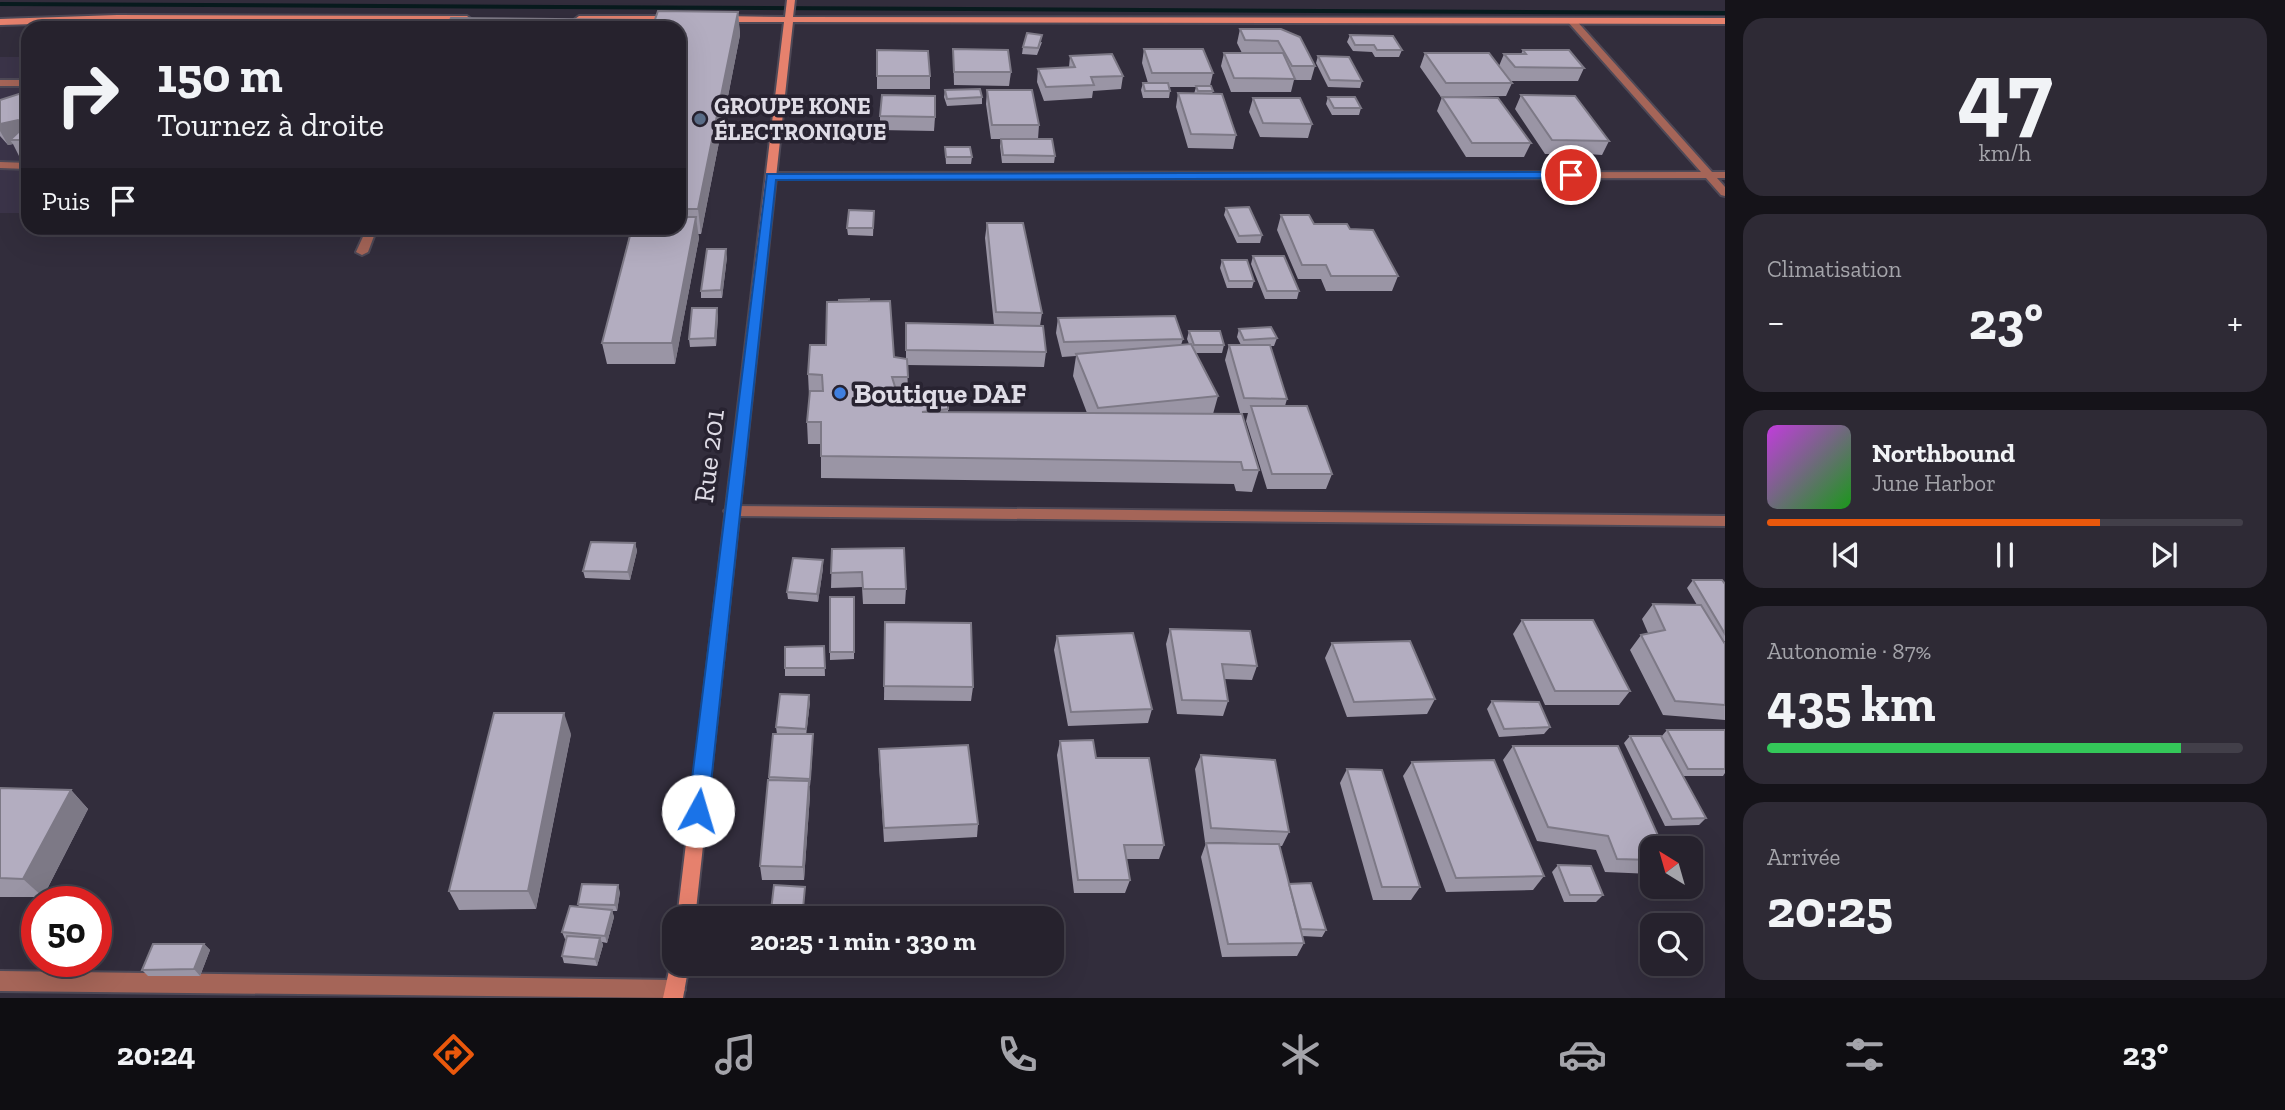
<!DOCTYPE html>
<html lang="fr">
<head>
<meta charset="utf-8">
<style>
	:root { --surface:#26222d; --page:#2e2a35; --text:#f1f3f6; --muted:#a4a4aa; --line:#423f49; --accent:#ea580c }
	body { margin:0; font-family:"Zilla Slab",serif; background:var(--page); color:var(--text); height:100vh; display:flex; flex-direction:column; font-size:26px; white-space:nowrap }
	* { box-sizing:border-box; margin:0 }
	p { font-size:23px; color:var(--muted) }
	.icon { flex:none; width:38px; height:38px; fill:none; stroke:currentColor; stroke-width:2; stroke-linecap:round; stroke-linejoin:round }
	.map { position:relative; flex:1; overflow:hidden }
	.drawer { display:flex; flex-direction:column; gap:18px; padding:18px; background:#151319; width:560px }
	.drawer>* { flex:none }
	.top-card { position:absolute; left:21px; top:21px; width:665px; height:214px; border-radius:21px; box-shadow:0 7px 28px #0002,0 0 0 2px var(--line); background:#26222d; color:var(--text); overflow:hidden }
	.needle { width:46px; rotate:323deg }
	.tools { position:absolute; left:1640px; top:836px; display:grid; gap:14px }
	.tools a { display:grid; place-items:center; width:63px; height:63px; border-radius:14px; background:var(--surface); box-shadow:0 7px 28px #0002,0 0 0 2px var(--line); font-size:35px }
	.speed { position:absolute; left:21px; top:886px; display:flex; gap:14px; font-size:35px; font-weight:700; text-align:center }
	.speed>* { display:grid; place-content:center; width:91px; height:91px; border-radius:50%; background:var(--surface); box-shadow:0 7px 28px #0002,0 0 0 2px var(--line); line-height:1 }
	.speed .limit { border:10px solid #d22; background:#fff; color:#111 }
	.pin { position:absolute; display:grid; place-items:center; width:60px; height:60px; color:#fff; margin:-30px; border:4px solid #fff; border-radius:50%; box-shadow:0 2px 7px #0007 }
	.me { position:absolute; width:77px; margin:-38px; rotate:6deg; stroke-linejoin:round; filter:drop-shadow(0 0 5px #0008) }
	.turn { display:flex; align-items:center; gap:24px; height:147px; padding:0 21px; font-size:32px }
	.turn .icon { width:91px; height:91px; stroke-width:2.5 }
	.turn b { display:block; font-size:49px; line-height:60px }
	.then { display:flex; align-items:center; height:66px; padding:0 21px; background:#0003; gap:14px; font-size:26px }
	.big { font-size:52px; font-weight:700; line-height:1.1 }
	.drawer .card { flex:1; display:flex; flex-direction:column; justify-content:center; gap:10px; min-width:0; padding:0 24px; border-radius:21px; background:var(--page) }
	.drawer .dial { align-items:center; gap:0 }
	.dial b { font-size:91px; line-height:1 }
	.song { display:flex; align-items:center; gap:21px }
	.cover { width:84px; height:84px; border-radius:10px; background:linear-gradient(135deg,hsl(290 70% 55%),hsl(120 70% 35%)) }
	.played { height:7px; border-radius:4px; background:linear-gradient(90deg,var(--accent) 70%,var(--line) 70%) }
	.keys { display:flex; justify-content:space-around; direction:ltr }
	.heat { display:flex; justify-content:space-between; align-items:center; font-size:38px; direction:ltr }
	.charge { height:10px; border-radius:5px; background:linear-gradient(90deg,#34c759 87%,var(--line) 0) }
	.trip { position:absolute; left:662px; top:906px; width:402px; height:70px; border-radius:21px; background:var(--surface); box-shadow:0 7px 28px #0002,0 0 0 2px var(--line); font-weight:700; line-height:70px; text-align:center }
	.menu { display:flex; height:112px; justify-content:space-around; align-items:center; background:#0f0e12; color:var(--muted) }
	.menu .icon { width:49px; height:49px }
	.menu .active { color:var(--accent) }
	.menu b { font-size:32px; color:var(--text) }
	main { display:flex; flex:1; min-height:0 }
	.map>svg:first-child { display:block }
</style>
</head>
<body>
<main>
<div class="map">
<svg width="1725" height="998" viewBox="0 0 1725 998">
	<rect width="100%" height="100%" fill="#322d3c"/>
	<rect fill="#3b3449" x="0" y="57" width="28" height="156"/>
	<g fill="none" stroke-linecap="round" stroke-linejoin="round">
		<polygon fill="#081b1e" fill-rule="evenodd" points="0,2 1725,11 1725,15 0,6"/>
		<g stroke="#4e4957" stroke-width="4">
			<g id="lane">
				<rect x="0" y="80" width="28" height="6"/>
				<polygon points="0,162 28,163 28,169 0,168"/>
				<polygon points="367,228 377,228 368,252 362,255 356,252"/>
			</g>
		</g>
		<g stroke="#4e4957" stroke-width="4">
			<g id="street">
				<polygon points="1568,18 1574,18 1712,172 1725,172 1725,178 1717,178 1725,187 1725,196 1721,195 1706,178 771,179 766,176 771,173 1701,172 1568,22"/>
				<polygon points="731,506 1725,516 1725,526 731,516 724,511"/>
				<polygon points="0,971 675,980 682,983 685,990 679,998 0,991"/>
			</g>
		</g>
		<g stroke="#4e4957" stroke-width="4">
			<g id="secondary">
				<polygon points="787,0 795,0 793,17 1725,18 1725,24 793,22 695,919 677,919 784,22 722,22 718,19 722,16 785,17"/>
				<polygon points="117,15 467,16 471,19 467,22 175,20 0,25 0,19"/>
				<polygon points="579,16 674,16 678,19 674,22 576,21 575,19"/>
				<polygon points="672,957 674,964 689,964 683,998 663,998"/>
			</g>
		</g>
		<use href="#lane" fill="#a56558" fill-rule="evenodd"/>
		<use href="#street" fill="#a56558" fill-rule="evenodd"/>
		<use href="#secondary" fill="#e6816d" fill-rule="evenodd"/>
	</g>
	<g fill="#9a95a5">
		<polygon points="738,12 740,35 701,234 698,234 699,238 675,364 607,364 602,343 631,230 631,228 679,228 679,28"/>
		<polygon points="1240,29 1281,29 1315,66 1311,80 1294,80 1291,92 1231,92 1221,66 1224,53 1242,53 1237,43"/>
		<polygon points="1350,35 1402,50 1399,57 1375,57 1372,52 1353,51 1347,42"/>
		<polygon points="1042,42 1037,55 1022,54 1023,47"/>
		<polygon points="953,49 1011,72 1009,86 954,85"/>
		<polygon points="1144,49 1213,73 1210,86 1213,91 1212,94 1236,135 1233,149 1188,148 1176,107 1178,93 1194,94 1196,87 1169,87 1170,91 1169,98 1143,98 1141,90 1143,83 1148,83 1142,63"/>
		<polygon points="877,50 930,76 930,89 877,89"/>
		<polygon points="1523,50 1584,68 1578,81 1511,81 1512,83 1506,96 1441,97 1420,67 1425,53 1499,66 1504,54 1521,54"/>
		<polygon points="1070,56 1123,76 1121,89 1093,91 1092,98 1044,101 1037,82 1038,69 1069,67"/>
		<polygon points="1318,56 1362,81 1360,88 1328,87 1316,63"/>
		<polygon points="945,90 982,97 982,104 947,106 944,97"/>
		<polygon points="987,90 1039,125 1038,139 1055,156 1054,163 1002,163 1000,146 1001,139 991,139 986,104"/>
		<polygon points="28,91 28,160 21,160 13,144 8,145 0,136 0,100"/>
		<polygon points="1521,95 1609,141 1602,155 1587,154 1589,157 1586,164 1561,164 1555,156 1556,154 1545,154 1515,109"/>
		<polygon points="1328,97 1361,108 1359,115 1332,115 1326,104"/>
		<polygon points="1442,97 1531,143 1524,157 1466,157 1437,111"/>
		<polygon points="1253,98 1312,124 1308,138 1260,137 1249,112"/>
		<polygon points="880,116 935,117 934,131 880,130"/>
		<polygon points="945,147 972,157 971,164 946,164"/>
		<polygon points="1226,208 1262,235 1260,243 1237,243 1224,215"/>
		<polygon points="874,211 873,236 848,235 847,228"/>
		<polygon points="1281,215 1314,224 1350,229 1398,276 1392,291 1326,291 1321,279 1298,279 1277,230"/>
		<polygon points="987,223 1042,313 1040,326 1046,352 1044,367 907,365 908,390 948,390 948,412 1087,413 1073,376 1076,356 1062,357 1056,333 1058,318 1183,339 1181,345 1189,344 1187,339 1189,331 1224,345 1222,353 1196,353 1218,396 1213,414 1259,470 1252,492 1236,491 1234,484 821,478 821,444 808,444 807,422 810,395 809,395 808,374 826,345 839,302 869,302 894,357 906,359 906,323 994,325 985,238"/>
		<polygon points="1253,256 1299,291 1297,299 1265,299 1251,264"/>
		<polygon points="727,257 722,298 701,298 701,291"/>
		<polygon points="1222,260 1254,281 1252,288 1227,288 1220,268"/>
		<polygon points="718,315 716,346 690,347 689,339"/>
		<polygon points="1239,329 1277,338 1274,346 1270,346 1287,399 1285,406 1332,474 1326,489 1267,489 1246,421 1248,413 1240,413 1225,360 1229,345 1241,345 1237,337"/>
		<polygon points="635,543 637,551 630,580 585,578 583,571"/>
		<polygon points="832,549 906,589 905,604 863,604 862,587 831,588"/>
		<polygon points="823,560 823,568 818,602 788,599 787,592"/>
		<polygon points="1693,580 1725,584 1725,641 1723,641 1725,644 1725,720 1663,715 1630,650 1641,635 1648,633 1642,619 1653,604 1697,605 1687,588"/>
		<polygon points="830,597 854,597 854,659 830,660"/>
		<polygon points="1522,620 1630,691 1619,705 1545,705 1513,634"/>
		<polygon points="885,622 973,687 971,701 884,700"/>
		<polygon points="1170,629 1257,666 1252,680 1224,679 1228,701 1223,716 1177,714 1166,644"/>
		<polygon points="1057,636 1152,709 1148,723 1068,726 1054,650"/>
		<polygon points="1332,643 1435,699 1427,714 1347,717 1325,658"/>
		<polygon points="824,646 825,676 785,676 785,668"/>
		<polygon points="1492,701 1550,727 1544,734 1499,737 1487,709"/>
		<polygon points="810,702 806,734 813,742 810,786 809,786 810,795 804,880 762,880 760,866 769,777 777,734 776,727"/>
		<polygon points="1667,730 1725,730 1725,773 1723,776 1683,776 1706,818 1699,825 1665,826 1624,743 1630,736 1661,737"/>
		<polygon points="571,734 536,909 459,910 449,891"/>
		<polygon points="1060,741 1096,758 1164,845 1159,859 1126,859 1130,880 1125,893 1074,893 1057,755"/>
		<polygon points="1513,746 1652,849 1652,874 1605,872 1596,850 1537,841 1503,760"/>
		<polygon points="879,749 978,824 977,837 884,842 879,763"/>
		<polygon points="1201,755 1289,832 1282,846 1279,846 1289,884 1326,930 1322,937 1302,936 1304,943 1297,956 1222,957 1201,857 1206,843 1240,843 1205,842 1195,769"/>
		<polygon points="1412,762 1544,876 1533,890 1446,892 1403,776"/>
		<polygon points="1347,769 1420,887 1411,900 1373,900 1340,783"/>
		<polygon points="0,788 71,790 88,809 43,897 0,897"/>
		<polygon points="1558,865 1603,895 1596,902 1564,902 1552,872"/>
		<polygon points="620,892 617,911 612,911 614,917 607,943 602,942 603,945 597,966 564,963 562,956 566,939 565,939 562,932 579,907 578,904"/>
		<polygon points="204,944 210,950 200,976 148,976 142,970"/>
	</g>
	<g fill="#7d7986">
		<polygon points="738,12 740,35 701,234 698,209"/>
		<polygon points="18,120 28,138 10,140 13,144 8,145 0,131 0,124"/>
		<polygon points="696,217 699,238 675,364 672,343"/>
		<polygon points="726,249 727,257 722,298 721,290"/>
		<polygon points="717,308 718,315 716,346 715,338"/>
		<polygon points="635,543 637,551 630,580 628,572"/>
		<polygon points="823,560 823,568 818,602 817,594"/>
		<polygon points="809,695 810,702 806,736 806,729"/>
		<polygon points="564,713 571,734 536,909 528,891"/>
		<polygon points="813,734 813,742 810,786 810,779"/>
		<polygon points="809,781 810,795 804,880 803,867"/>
		<polygon points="71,790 88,809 43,897 23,879"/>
		<polygon points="618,885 620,892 617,911 615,905"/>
		<polygon points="612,910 614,917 607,943 605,936"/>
		<polygon points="600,938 603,945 597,966 595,959"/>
		<polygon points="204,944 210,950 200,976 194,969"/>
	</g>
	<g fill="#b3adc0" stroke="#7d7986" stroke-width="2">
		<polygon points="658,11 738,12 698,209 679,209 679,28 652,28"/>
		<polygon points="451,18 651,20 648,28 446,28"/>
		<polygon points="421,25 419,28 336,28 337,26"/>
		<polygon points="1240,29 1281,29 1300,37 1315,66 1292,66 1278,41 1245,40"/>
		<polygon points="1027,33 1042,35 1038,48 1023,47"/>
		<polygon points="1350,35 1393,36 1402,50 1377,50 1374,45 1355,45"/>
		<polygon points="953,49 1008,50 1011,72 954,72"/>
		<polygon points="1144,49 1203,49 1213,73 1152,73"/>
		<polygon points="877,50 928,51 930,76 877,76"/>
		<polygon points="1523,50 1569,50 1584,68 1515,67 1504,54 1526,54"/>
		<polygon points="1224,53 1283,53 1295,79 1234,78"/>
		<polygon points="1425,53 1489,53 1512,83 1446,83"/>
		<polygon points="1112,54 1123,76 1091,77 1094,85 1046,87 1038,69 1075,67 1070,56"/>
		<polygon points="1318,56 1349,57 1362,81 1330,80"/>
		<polygon points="1143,83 1168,83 1170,91 1145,91"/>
		<polygon points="1196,86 1211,86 1213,91 1198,91"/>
		<polygon points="980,89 982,97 947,99 945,90"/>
		<polygon points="987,90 1032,90 1039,125 992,125"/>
		<polygon points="28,91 28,140 10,140 24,127 18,120 0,124 0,100"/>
		<polygon points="1178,93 1222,94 1236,135 1191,134"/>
		<polygon points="882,95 935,96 935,117 880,116"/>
		<polygon points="1521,95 1575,96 1609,141 1552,140"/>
		<polygon points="1328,97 1355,97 1361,108 1334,108"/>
		<polygon points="1442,97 1498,98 1531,143 1472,143"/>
		<polygon points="1253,98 1300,98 1312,124 1263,123"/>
		<polygon points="1001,139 1052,139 1055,156 1003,155"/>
		<polygon points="945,147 970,147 972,157 946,157"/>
		<polygon points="1559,149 1583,149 1589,157 1564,157"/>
		<polygon points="1249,207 1262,235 1239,236 1226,208"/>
		<polygon points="849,210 874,211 873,228 847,228"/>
		<polygon points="1281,215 1309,215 1314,224 1347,224 1350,229 1373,230 1398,276 1331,276 1326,265 1302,265"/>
		<polygon points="679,217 696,217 672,343 602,343 632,228 679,228"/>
		<polygon points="987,223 1023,223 1042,313 996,312"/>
		<polygon points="707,249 726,249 721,290 701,291"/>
		<polygon points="1253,256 1284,256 1299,291 1267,291"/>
		<polygon points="1222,260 1247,260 1254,281 1229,281"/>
		<polygon points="869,299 869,302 839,302 839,300"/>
		<polygon points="890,301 894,357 907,359 908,377 892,377 896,390 948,390 948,409 922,412 1242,414 1259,470 1243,470 1241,462 821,456 821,422 807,422 810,391 823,391 822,375 808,374 810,345 826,345 827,302"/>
		<polygon points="692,308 717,308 715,338 689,339"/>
		<polygon points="1175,316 1183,339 1064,342 1058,318"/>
		<polygon points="906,323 1043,326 1046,352 906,350"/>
		<polygon points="1271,327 1277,338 1244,340 1239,329"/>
		<polygon points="1189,331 1220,331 1224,345 1194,345"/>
		<polygon points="1191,344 1218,396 1098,408 1076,354"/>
		<polygon points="1229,345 1270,345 1287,399 1244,398"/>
		<polygon points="1251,406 1307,406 1332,474 1272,474"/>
		<polygon points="591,542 635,543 628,572 583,571"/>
		<polygon points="904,548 906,589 863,589 862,572 831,573 832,549"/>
		<polygon points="793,558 823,560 817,594 787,592"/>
		<polygon points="1693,580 1722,580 1725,584 1725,634"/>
		<rect x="830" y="597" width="24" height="55"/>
		<polygon points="1653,604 1701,605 1725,644 1725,705 1675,701 1641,635 1665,630"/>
		<polygon points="1522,620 1593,620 1630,691 1555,691"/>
		<polygon points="885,622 971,623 973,687 884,686"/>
		<polygon points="1170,629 1250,631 1257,666 1222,664 1228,701 1182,700"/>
		<polygon points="1133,633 1152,709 1071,712 1057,636"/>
		<polygon points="1410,641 1435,699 1354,702 1332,643"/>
		<polygon points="824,646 825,668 785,668 785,647"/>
		<polygon points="780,694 809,695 806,729 776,727"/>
		<polygon points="1492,701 1539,702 1550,727 1504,729"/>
		<polygon points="494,713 564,713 528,891 449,891"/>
		<polygon points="1667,730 1725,730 1725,769 1688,769"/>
		<polygon points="773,734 813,734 810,779 769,777"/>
		<polygon points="1630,736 1661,736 1706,818 1672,819"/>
		<polygon points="1093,740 1096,758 1149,758 1164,845 1124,845 1130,880 1078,880 1060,741"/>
		<polygon points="968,745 978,824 884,828 879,749"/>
		<polygon points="1513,746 1618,746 1664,849 1652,849 1652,860 1617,859 1608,836 1548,827"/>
		<polygon points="1201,755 1275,760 1289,832 1211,828"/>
		<polygon points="1494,760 1544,876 1456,878 1412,762"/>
		<polygon points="1347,769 1382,770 1420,887 1382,887"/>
		<polygon points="768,780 809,781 803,867 760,866"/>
		<polygon points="0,788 71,790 23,879 0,878"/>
		<polygon points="1206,843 1279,844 1304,943 1228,944"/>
		<polygon points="1558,865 1591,866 1603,895 1570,895"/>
		<polygon points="1311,883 1326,930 1301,929 1289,884"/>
		<polygon points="582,884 618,885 615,905 578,904"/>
		<polygon points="774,885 805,887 802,919 770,919"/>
		<polygon points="570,906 612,910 605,936 562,932"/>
		<polygon points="567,936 600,938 595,959 562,956"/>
		<polygon points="153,944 204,944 194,969 142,970"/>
	</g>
	<polygon fill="#1a73e8" stroke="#114b97" stroke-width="2" points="1571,172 1576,173 1576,178 776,180 708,811 705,817 698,820 691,817 688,811 767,174"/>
	<circle fill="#5c6f8a" stroke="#282331" stroke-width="2.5" cx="700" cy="119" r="7"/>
	<circle fill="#3f7fe0" stroke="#282331" stroke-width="2.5" cx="840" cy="393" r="7"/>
	<g text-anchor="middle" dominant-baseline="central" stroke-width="7" stroke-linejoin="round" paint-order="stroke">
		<g font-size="23" font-weight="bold" fill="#dfdce6" stroke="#282331" text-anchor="start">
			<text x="714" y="106">GROUPE KONE<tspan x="714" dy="26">ÉLECTRONIQUE</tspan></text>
		</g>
		<g font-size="28" font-weight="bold" fill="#dfdce6" stroke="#282331" text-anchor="start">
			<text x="854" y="393">Boutique DAF</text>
		</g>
		<g font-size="28" fill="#dfdce6" stroke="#282331">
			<text transform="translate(709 456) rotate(-83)">Rue 201</text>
		</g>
	</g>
</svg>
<div class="tools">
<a><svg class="needle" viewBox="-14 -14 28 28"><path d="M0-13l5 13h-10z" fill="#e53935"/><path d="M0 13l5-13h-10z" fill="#a4a4aa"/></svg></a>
<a><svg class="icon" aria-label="search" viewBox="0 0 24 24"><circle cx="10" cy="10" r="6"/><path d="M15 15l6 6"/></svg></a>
</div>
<div class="speed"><div class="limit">50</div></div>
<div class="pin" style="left:1571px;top:175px;background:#d93025"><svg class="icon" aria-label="arrive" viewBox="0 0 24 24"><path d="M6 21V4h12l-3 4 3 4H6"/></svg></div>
<svg class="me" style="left:698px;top:811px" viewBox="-20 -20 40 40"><circle r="19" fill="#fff"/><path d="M0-13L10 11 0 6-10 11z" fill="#1a73e8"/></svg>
<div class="trip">20:25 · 1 min · 330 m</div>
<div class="top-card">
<div class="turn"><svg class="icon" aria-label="right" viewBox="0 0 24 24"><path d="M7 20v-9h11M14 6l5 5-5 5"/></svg><div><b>150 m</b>Tournez à droite</div></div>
<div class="then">Puis<svg class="icon" aria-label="arrive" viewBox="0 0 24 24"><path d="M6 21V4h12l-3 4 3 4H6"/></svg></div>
</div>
</div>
<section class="drawer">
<div class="card dial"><b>47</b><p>km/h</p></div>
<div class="card"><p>Climatisation</p>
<div class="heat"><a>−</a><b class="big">23°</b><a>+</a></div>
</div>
<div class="card">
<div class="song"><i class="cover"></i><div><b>Northbound</b><p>June Harbor</p></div></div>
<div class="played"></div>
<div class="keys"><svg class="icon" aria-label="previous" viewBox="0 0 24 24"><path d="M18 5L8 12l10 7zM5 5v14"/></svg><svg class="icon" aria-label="pause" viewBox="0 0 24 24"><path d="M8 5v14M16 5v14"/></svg><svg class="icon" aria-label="next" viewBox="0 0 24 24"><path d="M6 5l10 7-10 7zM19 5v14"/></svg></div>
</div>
<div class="card"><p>Autonomie · 87%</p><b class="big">435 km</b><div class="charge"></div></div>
<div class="card"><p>Arrivée</p><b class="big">20:25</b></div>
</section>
</main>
<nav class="menu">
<b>20:24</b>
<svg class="icon active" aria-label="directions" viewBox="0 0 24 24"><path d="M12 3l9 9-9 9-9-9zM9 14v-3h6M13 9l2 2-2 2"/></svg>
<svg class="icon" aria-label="music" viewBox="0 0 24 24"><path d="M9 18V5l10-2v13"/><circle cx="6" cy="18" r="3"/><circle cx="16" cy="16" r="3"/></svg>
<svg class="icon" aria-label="phone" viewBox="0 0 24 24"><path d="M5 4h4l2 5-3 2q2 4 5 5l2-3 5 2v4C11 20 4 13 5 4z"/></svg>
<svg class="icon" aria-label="climate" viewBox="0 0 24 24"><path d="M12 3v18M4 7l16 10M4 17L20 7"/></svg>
<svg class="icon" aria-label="car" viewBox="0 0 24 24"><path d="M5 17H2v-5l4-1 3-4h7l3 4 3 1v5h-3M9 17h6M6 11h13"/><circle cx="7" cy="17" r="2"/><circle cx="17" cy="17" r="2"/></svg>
<svg class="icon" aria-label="filters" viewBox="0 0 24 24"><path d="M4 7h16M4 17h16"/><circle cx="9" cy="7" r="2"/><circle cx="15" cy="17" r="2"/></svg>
<b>23°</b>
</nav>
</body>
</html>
